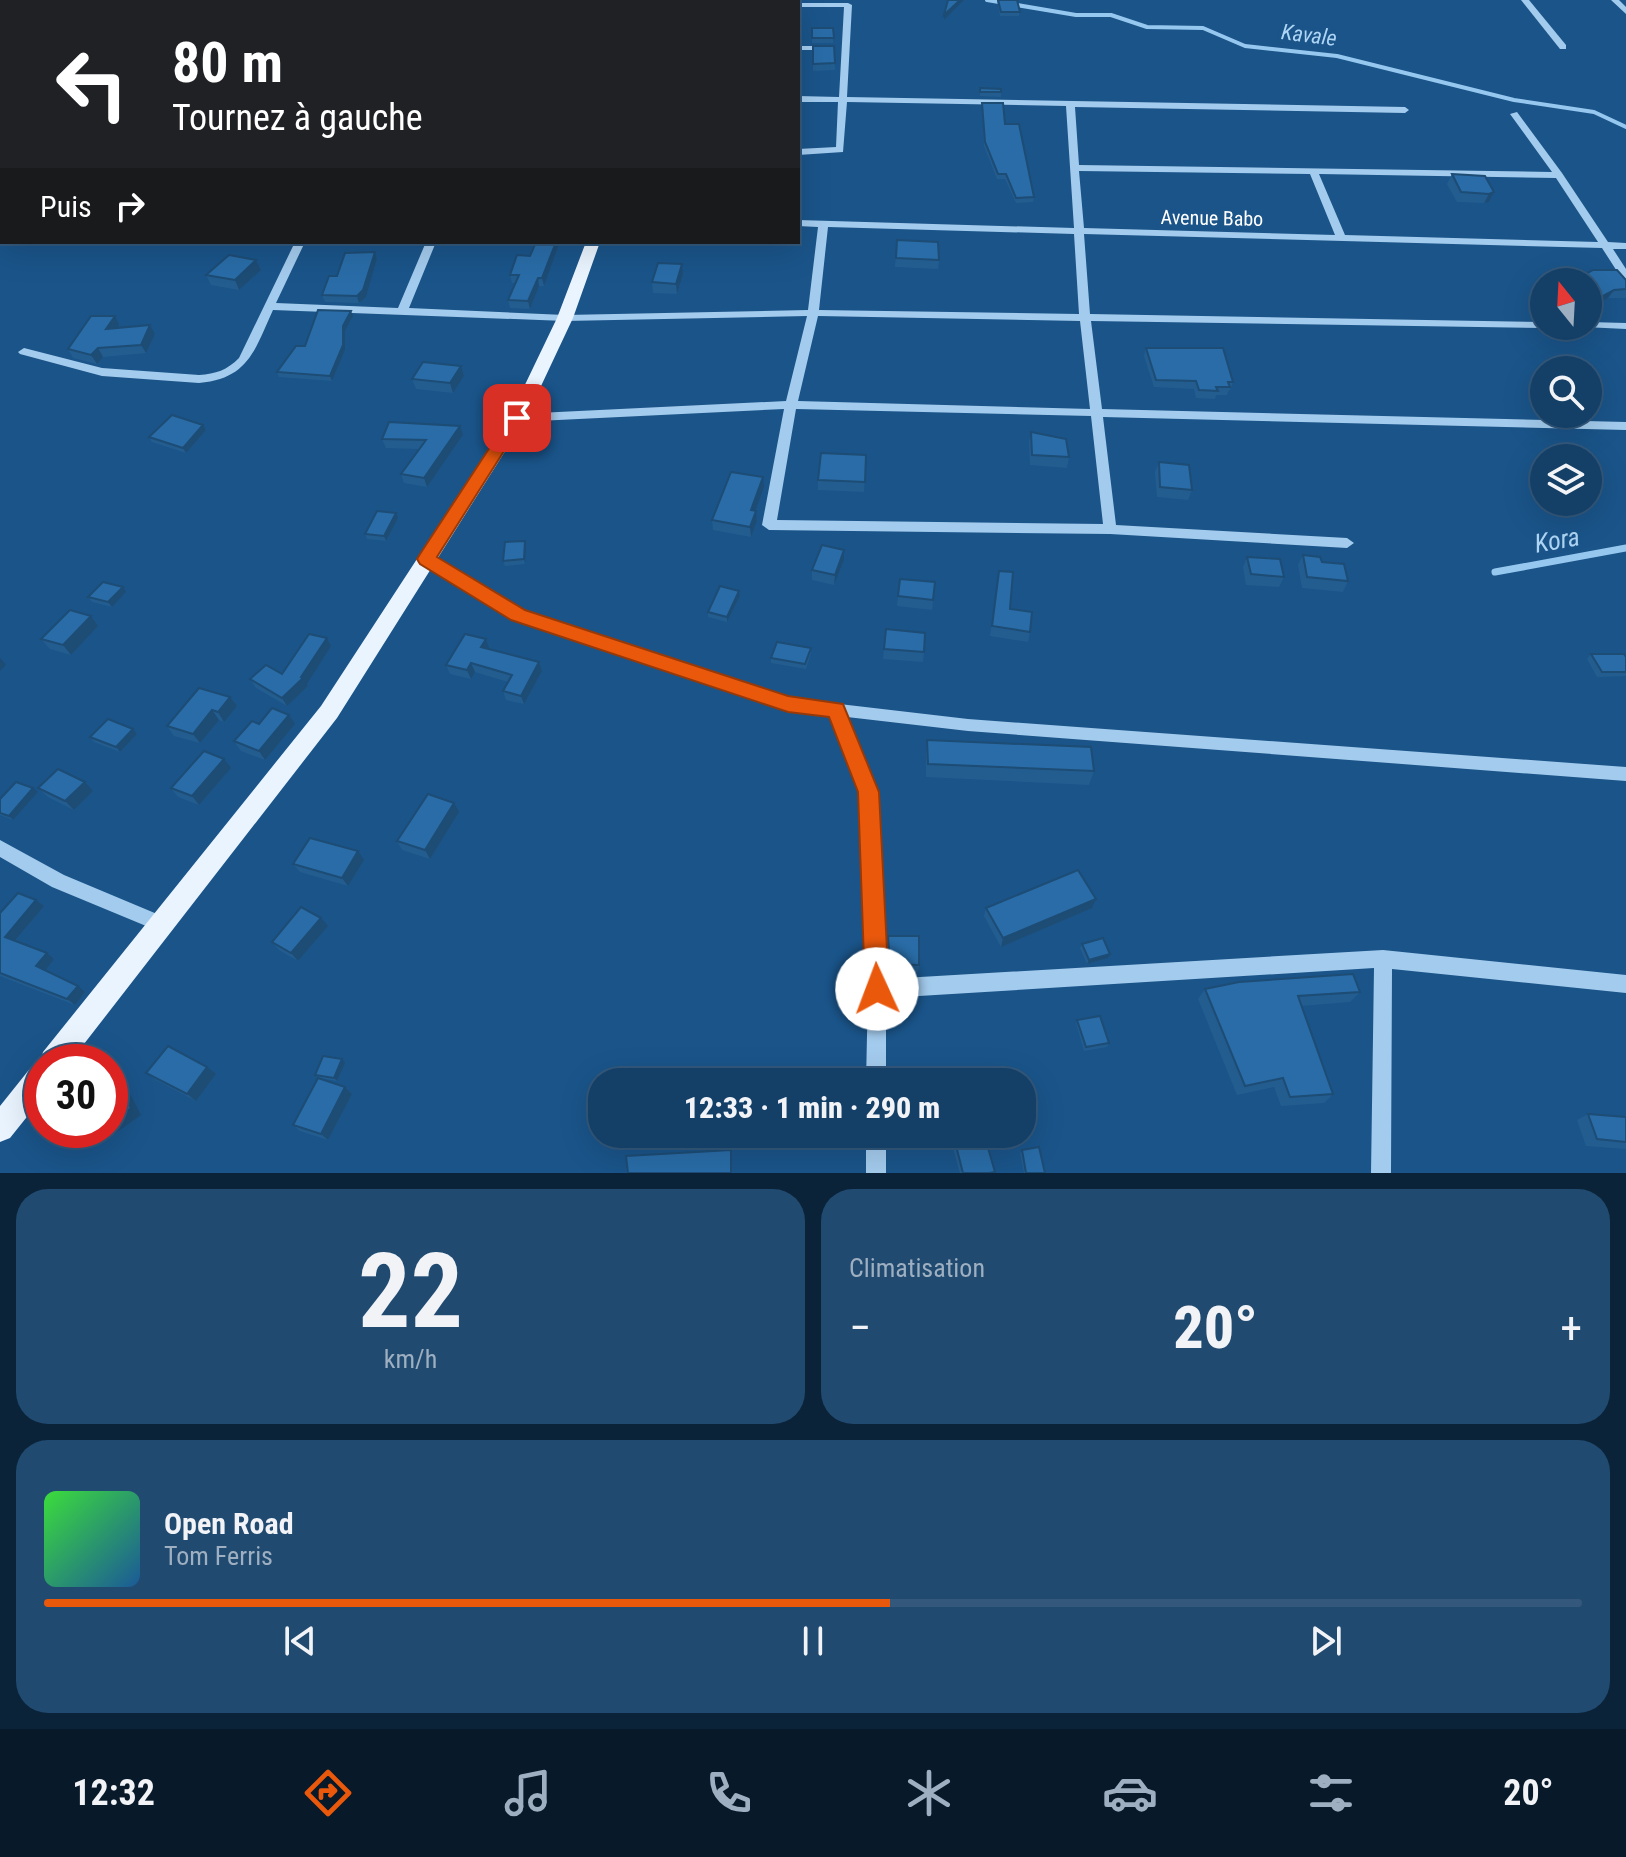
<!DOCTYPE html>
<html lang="fr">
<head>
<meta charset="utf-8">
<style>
	:root { --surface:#143f67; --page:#214a70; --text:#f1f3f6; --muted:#9dafc0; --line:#33587b; --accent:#ea580c }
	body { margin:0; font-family:"Roboto Condensed",sans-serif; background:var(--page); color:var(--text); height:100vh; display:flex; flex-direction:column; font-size:30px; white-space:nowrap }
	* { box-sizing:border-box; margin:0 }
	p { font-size:26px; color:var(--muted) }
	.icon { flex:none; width:44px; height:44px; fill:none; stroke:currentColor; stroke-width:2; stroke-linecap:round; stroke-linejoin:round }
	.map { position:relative; height:1173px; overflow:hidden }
	.details { display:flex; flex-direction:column; gap:16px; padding:16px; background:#0b2339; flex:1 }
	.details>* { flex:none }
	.banner { position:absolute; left:0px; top:0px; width:800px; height:244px; box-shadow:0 8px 32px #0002,0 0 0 2px var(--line); background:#202124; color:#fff; overflow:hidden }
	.needle { width:52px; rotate:342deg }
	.controls { position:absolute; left:1530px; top:268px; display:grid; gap:16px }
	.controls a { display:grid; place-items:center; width:72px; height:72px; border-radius:50%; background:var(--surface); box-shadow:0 8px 32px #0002,0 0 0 2px var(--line); font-size:40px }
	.speed { position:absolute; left:24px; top:1044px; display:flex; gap:16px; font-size:40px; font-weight:700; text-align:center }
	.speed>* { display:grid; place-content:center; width:104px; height:104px; border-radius:50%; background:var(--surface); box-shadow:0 8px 32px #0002,0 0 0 2px var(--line); line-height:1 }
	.speed .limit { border:12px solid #d22; background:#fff; color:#111 }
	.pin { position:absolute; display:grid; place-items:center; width:68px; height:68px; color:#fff; margin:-34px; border-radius:16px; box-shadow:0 4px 12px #0006 }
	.me { position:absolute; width:88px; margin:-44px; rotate:358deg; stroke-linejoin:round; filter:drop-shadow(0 0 6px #0008) }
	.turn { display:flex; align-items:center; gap:28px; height:168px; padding:0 40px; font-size:36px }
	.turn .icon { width:104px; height:104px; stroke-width:2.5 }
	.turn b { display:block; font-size:56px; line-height:68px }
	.then { display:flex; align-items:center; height:76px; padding:0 40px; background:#0003; gap:16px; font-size:30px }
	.big { font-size:60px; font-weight:800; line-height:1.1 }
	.details .widget { flex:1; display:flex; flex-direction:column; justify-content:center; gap:12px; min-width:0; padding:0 28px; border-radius:32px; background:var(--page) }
	.details .dial { align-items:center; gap:0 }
	.dial b { font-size:104px; line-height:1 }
	.song { display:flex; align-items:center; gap:24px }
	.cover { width:96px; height:96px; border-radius:12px; background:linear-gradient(135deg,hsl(120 70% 55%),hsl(210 70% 35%)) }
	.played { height:8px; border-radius:4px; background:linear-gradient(90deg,var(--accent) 55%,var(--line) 55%) }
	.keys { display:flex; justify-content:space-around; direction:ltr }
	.heat { display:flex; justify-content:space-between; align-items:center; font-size:44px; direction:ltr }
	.details .tiles { flex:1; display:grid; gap:16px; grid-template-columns:1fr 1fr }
	.widget:last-child { grid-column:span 2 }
	.trip { position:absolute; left:588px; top:1068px; width:448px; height:80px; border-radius:32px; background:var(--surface); box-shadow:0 8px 32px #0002,0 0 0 2px var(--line); font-weight:800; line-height:80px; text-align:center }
	.tabs { display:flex; height:128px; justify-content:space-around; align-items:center; background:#081929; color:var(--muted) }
	.tabs .icon { width:56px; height:56px }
	.tabs .selected { color:var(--accent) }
	.tabs b { font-size:36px; color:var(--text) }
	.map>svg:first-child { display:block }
</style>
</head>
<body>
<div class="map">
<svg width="1626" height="1173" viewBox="0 0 1626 1173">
	<rect width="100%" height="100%" fill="#1a5489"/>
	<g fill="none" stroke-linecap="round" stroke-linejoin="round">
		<polyline stroke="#96c7ef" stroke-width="4" points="987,0 1076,15 1111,15 1147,27 1203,28 1245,46 1337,56 1514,100 1594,112 1626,127"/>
		<polyline stroke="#96c7ef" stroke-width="7" points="1495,572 1626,548"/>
		<g fill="#a3cbed" fill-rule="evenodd">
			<polygon points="195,0 203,0 194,2"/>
			<polygon points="297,0 305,0 296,2"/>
			<rect x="407" y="0" width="8" height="2"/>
			<rect x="522" y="0" width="8" height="2"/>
			<polygon points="1521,0 1529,0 1566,45 1566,49 1560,49"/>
			<polygon points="1611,0 1619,0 1626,7 1626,14"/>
			<path d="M798,3H848L852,5L847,97L1405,107L1409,110L1405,113L1075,107L1079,165L1552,172L1510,114L1517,112L1562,173L1608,242L1626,243V249H1613L1626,269V280L1622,279L1602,248L1084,234L1090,314L1544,322V326H1549L1544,328L1091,321L1102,409L1626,422V430L1103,417L1116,525L1347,538L1354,543L1347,548L1110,534L769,530L762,525L784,409L517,422L511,418L517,414L786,401L807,316L565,321L273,310C255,349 249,379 199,383L102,376L20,354L18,352L24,348L102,368L199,375C216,374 227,370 239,358L295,242H305L276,303L398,308L426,242H436L409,308L565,315L808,310L818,227L798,226V220L1074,228L1066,106L847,102L843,152L798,155V149L836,147L838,102H798V96L839,97L844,7H798ZM1079,171L1310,174L1335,235L1084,228ZM1319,174L1556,178L1598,242L1345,235ZM828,227L1074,234L1079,314L819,310ZM818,316L1080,321L1090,409L798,401ZM796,409L1091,416L1103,524L777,520Z"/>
			<polygon points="798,46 830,46 834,48 830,50 798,50"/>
			<polygon points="2,137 2,145 0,146 0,138"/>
			<rect x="0" y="188" width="2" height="6"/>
			<polygon points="1588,322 1626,323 1626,329 1584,327 1588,326"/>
			<polygon points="426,554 523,611 788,698 968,719 1626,767 1626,781 968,731 847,717 876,792 886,979 1383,950 1626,975 1626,993 1392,969 1391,1173 1371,1173 1374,968 886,998 886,1082 866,1082 868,989 860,792 830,715 788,710 513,619 421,563 419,559 421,555"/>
			<polygon points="0,840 64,875 169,919 172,925 169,931 163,933 52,887 0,857"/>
			<rect x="866" y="1134" width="20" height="39"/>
		</g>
		<polygon fill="#e9f4ff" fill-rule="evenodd" points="586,242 600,242 573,318 526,418 337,718 70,1062 42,1062 42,1098 10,1138 0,1142 0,1106 32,1066 40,1063 43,1052 321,706 509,418 557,318"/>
	</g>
	<g fill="#235d90">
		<polygon points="572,0 609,0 573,1"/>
		<polygon points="997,0 1017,0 1020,12 1019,16 1000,16"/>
		<rect x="812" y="28" width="21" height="15"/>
		<polygon points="813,46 834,46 835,70 813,71"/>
		<polygon points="980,92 1001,92 1001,97 980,96"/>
		<polygon points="982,103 1005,124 1034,197 1033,202 1016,203 1005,179 997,179 984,146"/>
		<polygon points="1452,174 1494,192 1489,202 1484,203 1457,202 1447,184"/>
		<polygon points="897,240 939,260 938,269 895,267"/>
		<polygon points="536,242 560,242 544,286 539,286 530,309 510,308 508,300 516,283 512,283 510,275 530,256"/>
		<polygon points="375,252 377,259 366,297 359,303 325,302 322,295 337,276"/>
		<polygon points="256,260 261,270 239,290 211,285 206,275"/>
		<polygon points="682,264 683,274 677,294 653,293 652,282"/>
		<polygon points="1626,280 1626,298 1608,298 1588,310 1588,282"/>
		<polygon points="353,316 345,331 345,350 332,381 279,377 277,372 305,346"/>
		<polygon points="119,325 117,328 150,325 155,334 146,353 103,357 97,364 73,358 68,349"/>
		<polygon points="1146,348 1233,382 1230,390 1229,390 1227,395 1216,395 1215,399 1196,398 1194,389 1154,387 1144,356"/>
		<polygon points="461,366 464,376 453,393 416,389 412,379"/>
		<polygon points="203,425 206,430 186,453 152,442 149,437"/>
		<polygon points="1031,432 1069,457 1067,468 1030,465 1029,442"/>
		<polygon points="463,435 427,487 404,483 401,474 419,449 386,448 382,439"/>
		<polygon points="866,455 864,492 818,490 818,480"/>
		<polygon points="1159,462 1192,490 1188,500 1157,497 1155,472"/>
		<polygon points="764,487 755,510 757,521 751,537 713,530 712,520"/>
		<polygon points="398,518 386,541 367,539 365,534"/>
		<polygon points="526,546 525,564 505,566 503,561"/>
		<polygon points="1303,555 1322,562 1348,581 1343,592 1302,588 1298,565"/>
		<polygon points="1247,557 1284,577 1279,587 1246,585 1243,567"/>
		<polygon points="844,560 834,585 812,580 812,570"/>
		<polygon points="999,571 1010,609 1030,632 1028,642 990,636"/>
		<polygon points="900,579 935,582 932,610 897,606"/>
		<polygon points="739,591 740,596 727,622 708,617 708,612"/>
		<polygon points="126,592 112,607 92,602 88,597"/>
		<polygon points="91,616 98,626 71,655 50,649 41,639"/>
		<polygon points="886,629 924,652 923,662 883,659"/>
		<polygon points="327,638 331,646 307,684 308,686 287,706 256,688 250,679 282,674"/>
		<polygon points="486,639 489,649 539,662 542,671 524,704 506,700 503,691 508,682 475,672 471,679 450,674 446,665"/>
		<polygon points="811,648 811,653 806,669 771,663 771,658"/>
		<polygon points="1591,654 1626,657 1626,676 1597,677 1587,659"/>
		<polygon points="230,697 237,706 224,722 219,720 200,743 174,736 167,726"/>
		<polygon points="259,724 295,724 265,760 241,751 234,741"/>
		<polygon points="133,729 137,734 120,752 94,742 90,737"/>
		<polygon points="927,740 1094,771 1089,785 926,777 926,754"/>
		<polygon points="231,768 199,805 178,797 171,788"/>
		<polygon points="85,782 93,791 74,810 48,797 38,788"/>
		<polygon points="38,792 13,820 0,815 0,799"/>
		<polygon points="459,812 430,859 402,850 397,841"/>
		<polygon points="364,860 348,886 300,872 293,864"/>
		<polygon points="1096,899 1092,908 1001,947 984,916 986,908"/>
		<polygon points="36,900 44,906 15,941 47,953 54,959 45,970 85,992 75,1005 0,976 0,913"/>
		<polygon points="328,926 298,961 279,950 272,942"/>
		<polygon points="888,936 919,965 918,972 889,972 887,944"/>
		<polygon points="1082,944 1108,958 1087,964 1080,948"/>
		<polygon points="1205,989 1360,992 1350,1002 1301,1006 1333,1094 1324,1103 1281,1106 1274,1087 1237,1095 1198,999"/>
		<polygon points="1077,1020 1109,1043 1107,1047 1084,1051 1076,1023"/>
		<polygon points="342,1059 345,1063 337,1081 319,1078 315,1075"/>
		<polygon points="146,1073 216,1074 196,1101 156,1080"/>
		<polygon points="345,1087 352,1094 328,1140 300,1131 293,1125"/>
		<polygon points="1588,1114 1626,1117 1626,1149 1586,1146 1577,1120"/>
		<polygon points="949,1134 984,1134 994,1173 960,1173"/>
		<polygon points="1022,1150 1045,1173 1024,1173 1020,1153"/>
	</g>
	<g fill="#1d4c75">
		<polygon points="960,0 964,0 944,20 944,15"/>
		<polygon points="1494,192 1489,202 1484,203 1489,194"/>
		<polygon points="556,242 560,242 544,286 542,278"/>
		<polygon points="375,252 377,259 366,297 359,303 357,296"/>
		<polygon points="256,260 261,270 239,290 235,280"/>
		<polygon points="682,264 683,274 677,294 676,284"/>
		<polygon points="538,278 539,286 530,309 528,301"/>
		<polygon points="1614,290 1608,298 1588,310 1592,302"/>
		<polygon points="351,311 353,316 345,331 345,350 332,381 330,376 343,326"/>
		<polygon points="115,316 119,325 111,337 106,329"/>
		<polygon points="150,325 155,334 146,353 141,345"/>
		<polygon points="98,348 103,357 97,364 91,355"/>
		<polygon points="461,366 464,376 453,393 450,383"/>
		<polygon points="203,425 206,430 186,453 183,448"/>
		<polygon points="460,426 463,435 427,487 424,478"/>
		<polygon points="763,477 764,487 752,520 751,510"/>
		<polygon points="756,511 757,521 751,537 750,527"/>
		<polygon points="396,513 398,518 386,541 384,536"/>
		<polygon points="525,541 526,546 525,564 524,559"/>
		<polygon points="844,550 844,560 834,585 835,575"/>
		<polygon points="123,587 126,592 112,607 108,602"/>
		<polygon points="739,591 740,596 727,622 727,617"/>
		<polygon points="91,616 98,626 71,655 63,645"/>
		<polygon points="327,638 331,646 307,684 308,686 287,706 282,698 301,677"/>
		<polygon points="486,639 489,648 484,656 481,647"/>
		<polygon points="0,658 6,665 0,671"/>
		<polygon points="539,662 542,671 524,704 521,696"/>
		<polygon points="471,663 475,672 471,679 467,670"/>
		<polygon points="230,697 237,706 224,722 218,712"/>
		<polygon points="212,710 219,720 200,743 193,734"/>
		<polygon points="289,715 295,724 265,760 259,751"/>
		<polygon points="133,729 137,734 120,752 116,747"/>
		<polygon points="224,759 231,768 199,805 192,796"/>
		<polygon points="85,782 93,791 74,810 65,801"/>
		<polygon points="33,788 38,792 13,820 9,816"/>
		<polygon points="454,803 459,812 430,859 425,850"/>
		<polygon points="358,851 364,860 348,886 342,878"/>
		<polygon points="1096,899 1092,908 1001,947 1003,938"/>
		<polygon points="36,900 44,906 13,943 5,937"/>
		<polygon points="321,918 328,926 298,961 291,953"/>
		<polygon points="47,953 54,959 44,972 36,966"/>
		<polygon points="1110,954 1108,958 1087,964 1089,960"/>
		<polygon points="78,986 85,992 75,1005 67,999"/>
		<polygon points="342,1059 345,1063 337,1081 334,1078"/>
		<polygon points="207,1067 216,1074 196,1101 187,1094"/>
		<polygon points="119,1086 129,1092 141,1115 103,1142 93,1136 101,1130 110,1130 110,1124"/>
		<polygon points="345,1087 352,1094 328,1140 321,1134"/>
	</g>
	<g fill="#296ca7" stroke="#1d4c75" stroke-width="2">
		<rect x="680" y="0" width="17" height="2"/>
		<polygon points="948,0 960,0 944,15"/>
		<polygon points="998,0 1017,0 1020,12 1001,12"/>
		<polygon points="812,28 833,28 834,38 812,38"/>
		<polygon points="813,46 834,46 835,63 813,64"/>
		<polygon points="980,88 1001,89 1001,92 980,92"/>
		<polygon points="982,103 1003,103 1005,124 1019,124 1034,197 1016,198 1006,174 998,174 985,142"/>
		<polygon points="1452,174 1485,176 1494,192 1489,194 1461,192"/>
		<polygon points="897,240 938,242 939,260 896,258"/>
		<polygon points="536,242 556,242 542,278 538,278 528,301 508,300 519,275 510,275 517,255 530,256"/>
		<polygon points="375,252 363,290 357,296 322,295 329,276 337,276 345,253"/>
		<polygon points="229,255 256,260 235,280 206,275"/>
		<polygon points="658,263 682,264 676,284 652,282"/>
		<polygon points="1593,270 1617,270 1626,280 1626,289 1614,290 1592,302 1588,300 1588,282 1572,282"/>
		<polygon points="318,310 351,311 343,326 343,345 330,376 277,372 296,346 305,346"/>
		<polygon points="91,316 115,316 106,329 150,325 141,345 98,348 91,355 68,349"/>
		<polygon points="1146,348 1223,348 1233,382 1228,382 1230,387 1216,387 1218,391 1199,390 1196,381 1156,380"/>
		<polygon points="423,362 461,366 450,383 412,379"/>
		<polygon points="172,415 203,425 183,448 149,437"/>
		<polygon points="389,422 460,426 424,478 401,474 426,440 382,439"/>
		<polygon points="1031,432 1066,439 1069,457 1032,455"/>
		<polygon points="821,453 866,455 865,482 818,480"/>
		<polygon points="1159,462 1189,465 1192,490 1160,487"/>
		<polygon points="731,472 763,477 751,510 756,511 750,527 712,520"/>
		<polygon points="377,511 396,513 384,536 365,534"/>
		<polygon points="525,541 524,559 503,561 505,542"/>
		<polygon points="822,545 844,550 835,575 812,570"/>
		<polygon points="1303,555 1320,557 1322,562 1344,564 1348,581 1307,577"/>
		<polygon points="1247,557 1280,559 1284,577 1251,574"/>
		<polygon points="999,571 1013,572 1010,609 1032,612 1030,632 992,626"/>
		<polygon points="900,579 935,582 933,600 898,596"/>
		<polygon points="103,582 123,587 108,602 88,597"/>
		<polygon points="720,586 739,591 727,617 708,612"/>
		<polygon points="70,610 91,616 63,645 41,639"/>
		<polygon points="886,629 925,633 924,652 884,649"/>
		<polygon points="309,634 327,638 301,677 303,678 282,698 250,679 266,665 282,674"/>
		<polygon points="465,634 486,639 481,647 539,662 521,696 503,691 512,675 471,663 467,670 446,665"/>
		<polygon points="777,642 811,648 805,664 771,658"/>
		<polygon points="1591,654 1624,654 1626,657 1626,672 1602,672"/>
		<polygon points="199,688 230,697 218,712 212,710 193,734 167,726"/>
		<polygon points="272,708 289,715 259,751 234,741 252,721 259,724"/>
		<polygon points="108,719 133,729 116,747 90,737"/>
		<polygon points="927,740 1091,747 1094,771 928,764"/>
		<polygon points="204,751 224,759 192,796 171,788"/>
		<polygon points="58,769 85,782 65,801 38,788"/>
		<polygon points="16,782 33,788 9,816 0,813 0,799"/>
		<polygon points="428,794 454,803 425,850 397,841"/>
		<polygon points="310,838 358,851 342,878 293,864"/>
		<polygon points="1078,870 1096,899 1003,938 986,908"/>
		<polygon points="18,893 36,900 5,937 47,953 36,966 78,986 67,999 0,973 0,913"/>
		<polygon points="301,907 321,918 291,953 272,942"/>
		<polygon points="888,936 919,936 919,965 890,964"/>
		<polygon points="1103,938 1110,954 1089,960 1082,944"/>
		<polygon points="1353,974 1360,992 1298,996 1333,1094 1290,1097 1283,1078 1245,1086 1205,989 1239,982"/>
		<polygon points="1100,1016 1109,1043 1086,1047 1077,1020"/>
		<polygon points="168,1046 207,1067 187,1094 146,1073"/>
		<polygon points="323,1056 342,1059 334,1078 315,1075"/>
		<polygon points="318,1078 345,1087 321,1134 293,1125"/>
		<polygon points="119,1086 131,1108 110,1124 110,1092"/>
		<polygon points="1588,1114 1626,1117 1626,1142 1597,1139"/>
		<polygon points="90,1130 101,1130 93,1136"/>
		<polygon points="953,1134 984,1134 995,1172 989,1173 963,1173"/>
		<polygon points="1039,1147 1045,1173 1026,1173 1022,1150"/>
		<polygon points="731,1150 731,1173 628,1173 626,1156"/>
	</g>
	<polygon fill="#ea580c" stroke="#983908" stroke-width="2" points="517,413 525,418 437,557 525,610 788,696 843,704 879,792 889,989 885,998 877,1001 868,998 865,989 858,792 829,717 788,712 511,620 420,564 417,559 420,554 511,415"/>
	<g text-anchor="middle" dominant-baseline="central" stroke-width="8" stroke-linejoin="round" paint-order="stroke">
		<g font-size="20" fill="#fff" stroke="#1a5489">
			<text transform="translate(1212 218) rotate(1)">Avenue Babo</text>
		</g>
		<g font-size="22" font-style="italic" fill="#afd5f4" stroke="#1a5489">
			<text transform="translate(1309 35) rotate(7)">Kavale</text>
		</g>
		<g font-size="26" font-style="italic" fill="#afd5f4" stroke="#1a5489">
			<text transform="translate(1557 540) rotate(-10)">Kora</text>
		</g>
	</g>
</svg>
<div class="controls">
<a><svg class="needle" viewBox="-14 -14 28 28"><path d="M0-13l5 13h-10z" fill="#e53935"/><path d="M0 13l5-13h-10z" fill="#9dafc0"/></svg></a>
<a><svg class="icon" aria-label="search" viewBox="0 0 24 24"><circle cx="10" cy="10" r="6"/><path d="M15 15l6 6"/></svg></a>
<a><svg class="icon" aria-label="layers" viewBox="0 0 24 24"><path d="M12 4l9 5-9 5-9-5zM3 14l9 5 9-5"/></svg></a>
</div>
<div class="speed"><div class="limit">30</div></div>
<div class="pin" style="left:517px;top:418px;background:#d93025"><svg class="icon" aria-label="arrive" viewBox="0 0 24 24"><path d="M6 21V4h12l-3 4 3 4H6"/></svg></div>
<svg class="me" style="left:877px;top:989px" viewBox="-20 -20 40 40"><circle r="19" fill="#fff"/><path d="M0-13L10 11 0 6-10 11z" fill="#ea580c"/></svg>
<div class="trip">12:33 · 1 min · 290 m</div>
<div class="banner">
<div class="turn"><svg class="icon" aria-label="left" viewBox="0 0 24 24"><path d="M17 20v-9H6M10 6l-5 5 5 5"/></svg><div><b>80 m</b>Tournez à gauche</div></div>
<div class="then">Puis<svg class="icon" aria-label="right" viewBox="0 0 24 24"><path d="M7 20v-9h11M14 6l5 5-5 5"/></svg></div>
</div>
</div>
<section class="details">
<div class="tiles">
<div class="widget dial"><b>22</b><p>km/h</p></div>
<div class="widget"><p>Climatisation</p>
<div class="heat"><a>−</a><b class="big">20°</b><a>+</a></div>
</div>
<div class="widget">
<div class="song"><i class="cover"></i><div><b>Open Road</b><p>Tom Ferris</p></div></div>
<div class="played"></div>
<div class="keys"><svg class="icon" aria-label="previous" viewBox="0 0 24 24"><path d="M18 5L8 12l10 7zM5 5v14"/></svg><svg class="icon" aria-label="pause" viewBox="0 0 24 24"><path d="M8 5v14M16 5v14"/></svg><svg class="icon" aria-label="next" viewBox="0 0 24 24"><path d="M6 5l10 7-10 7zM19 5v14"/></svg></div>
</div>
</div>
</section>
<nav class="tabs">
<b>12:32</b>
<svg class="icon selected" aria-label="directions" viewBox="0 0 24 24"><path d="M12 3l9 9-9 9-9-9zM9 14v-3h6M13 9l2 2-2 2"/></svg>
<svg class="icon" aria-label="music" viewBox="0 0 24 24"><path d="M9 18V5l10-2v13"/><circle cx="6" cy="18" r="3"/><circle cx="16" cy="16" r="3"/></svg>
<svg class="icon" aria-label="phone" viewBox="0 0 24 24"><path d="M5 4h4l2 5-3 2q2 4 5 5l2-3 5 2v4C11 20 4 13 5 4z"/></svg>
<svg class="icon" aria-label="climate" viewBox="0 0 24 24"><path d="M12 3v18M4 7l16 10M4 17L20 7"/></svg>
<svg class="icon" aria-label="car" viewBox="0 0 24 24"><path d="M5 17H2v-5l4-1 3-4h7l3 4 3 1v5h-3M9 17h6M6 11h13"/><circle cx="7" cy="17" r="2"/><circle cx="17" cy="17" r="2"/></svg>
<svg class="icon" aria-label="filters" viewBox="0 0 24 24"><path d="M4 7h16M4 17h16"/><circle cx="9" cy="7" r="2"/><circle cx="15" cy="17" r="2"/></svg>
<b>20°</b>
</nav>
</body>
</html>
